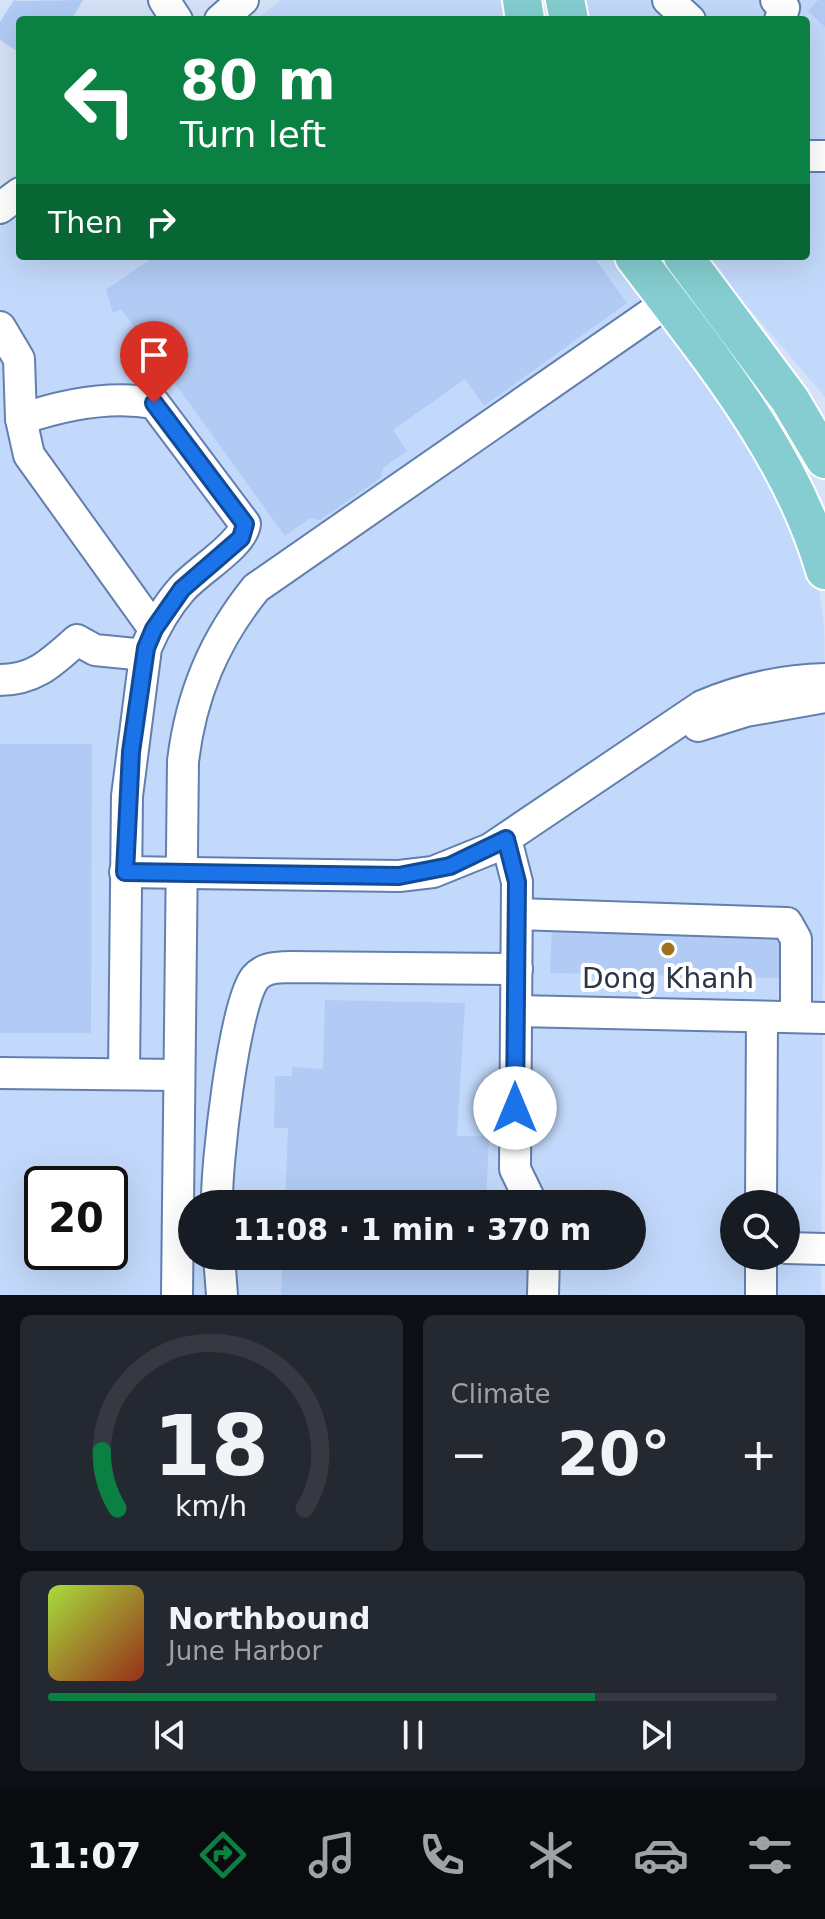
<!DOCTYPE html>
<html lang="en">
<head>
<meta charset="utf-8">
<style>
	:root { --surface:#171b24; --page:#242831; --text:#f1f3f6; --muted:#9ea1a6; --line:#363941; --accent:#0b8043 }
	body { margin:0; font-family:"DejaVu Sans",sans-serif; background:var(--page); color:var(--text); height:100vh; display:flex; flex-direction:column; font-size:30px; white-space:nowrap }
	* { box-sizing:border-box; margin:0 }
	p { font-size:26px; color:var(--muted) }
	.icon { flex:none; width:44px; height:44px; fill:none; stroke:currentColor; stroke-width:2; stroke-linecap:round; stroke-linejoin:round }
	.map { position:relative; height:1295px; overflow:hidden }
	.panel { display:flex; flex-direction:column; gap:20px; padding:20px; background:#0d0f14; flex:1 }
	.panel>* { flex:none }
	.guide { position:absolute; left:16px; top:16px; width:794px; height:244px; border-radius:8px; box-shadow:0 8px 32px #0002; background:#0b8043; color:#fff; overflow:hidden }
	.buttons { position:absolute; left:720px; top:1190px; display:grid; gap:16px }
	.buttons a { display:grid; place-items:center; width:80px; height:80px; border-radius:50%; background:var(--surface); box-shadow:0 8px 32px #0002; font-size:40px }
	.speed { position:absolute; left:24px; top:1166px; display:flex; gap:16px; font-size:40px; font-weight:700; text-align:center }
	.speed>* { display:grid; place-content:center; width:104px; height:104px; border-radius:50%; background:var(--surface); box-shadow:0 8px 32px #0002; line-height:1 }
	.speed .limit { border:4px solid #111; border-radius:12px; background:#fff; color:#111 }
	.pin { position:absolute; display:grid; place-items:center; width:68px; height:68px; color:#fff; margin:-82px -34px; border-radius:50% 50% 50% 0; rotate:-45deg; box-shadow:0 0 8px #0007 }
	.pin .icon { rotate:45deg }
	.me { position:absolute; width:88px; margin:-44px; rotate:0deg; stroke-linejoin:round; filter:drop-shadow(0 0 6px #0008) }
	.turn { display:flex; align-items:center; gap:28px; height:168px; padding:0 32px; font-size:36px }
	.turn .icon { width:104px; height:104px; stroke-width:2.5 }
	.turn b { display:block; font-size:56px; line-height:68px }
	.then { display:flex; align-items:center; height:76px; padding:0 32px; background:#0003; gap:16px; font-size:30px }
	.big { font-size:60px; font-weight:600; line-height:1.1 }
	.panel .widget { flex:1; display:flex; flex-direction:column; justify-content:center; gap:12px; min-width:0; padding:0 28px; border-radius:12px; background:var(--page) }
	.panel .dial { align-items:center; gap:0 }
	.dial svg { height:208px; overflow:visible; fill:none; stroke:var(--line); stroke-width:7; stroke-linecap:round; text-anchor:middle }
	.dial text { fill:var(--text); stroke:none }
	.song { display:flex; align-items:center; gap:24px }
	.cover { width:96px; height:96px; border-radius:12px; background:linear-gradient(135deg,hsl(80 70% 55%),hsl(10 70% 35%)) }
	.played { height:8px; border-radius:4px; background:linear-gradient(90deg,var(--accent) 75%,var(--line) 75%) }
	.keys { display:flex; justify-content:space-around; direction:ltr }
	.heat { display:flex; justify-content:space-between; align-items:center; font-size:44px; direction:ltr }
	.panel .tiles { flex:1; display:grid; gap:20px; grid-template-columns:1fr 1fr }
	.widget:last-child { grid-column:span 2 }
	.trip { position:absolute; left:178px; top:1190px; width:468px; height:80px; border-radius:40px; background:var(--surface); box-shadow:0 8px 32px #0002; font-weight:600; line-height:80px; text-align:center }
	.tab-bar { display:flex; height:128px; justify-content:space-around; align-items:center; background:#090b0e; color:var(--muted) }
	.tab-bar .icon { width:56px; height:56px }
	.tab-bar .current { color:var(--accent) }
	.tab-bar b { font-size:36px; color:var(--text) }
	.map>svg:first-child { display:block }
</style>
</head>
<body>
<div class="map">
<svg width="825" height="1295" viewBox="0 0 825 1295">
	<rect width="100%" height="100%" fill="#d5e2f7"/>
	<g fill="#c3d9fb" fill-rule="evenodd">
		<polygon points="281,0 510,0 514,20 256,20"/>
		<polygon points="585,0 825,0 825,397 704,256 806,256 806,20 590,20"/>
		<path d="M20,210V256H623L780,483L815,566L824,624L825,679L821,1295H0V226ZM42,1184H110V1252H42ZM192,1204H632V1256H192ZM734,1204H786V1256H734Z"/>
	</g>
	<g fill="#b1cbf4">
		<polygon points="14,0 18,1 83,0 71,20 20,20 20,53 0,40 0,22"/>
		<polygon points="818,0 825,0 825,27 808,11"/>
		<polygon points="155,256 593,256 627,303 484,406 465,379 393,430 407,451 383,468 381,478 320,520 310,518 285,536 121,309 113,313 106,290"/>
		<polygon points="0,744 92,744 91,1033 0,1033"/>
		<polygon points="552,923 786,928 785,978 550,973"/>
		<polygon points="325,1000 465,1003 457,1136 489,1136 486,1204 285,1204 288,1128 274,1128 275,1076 292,1076 292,1067 323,1069"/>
		<polygon points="283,1256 530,1256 528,1295 281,1295"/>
	</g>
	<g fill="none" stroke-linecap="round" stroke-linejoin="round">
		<g stroke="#627fad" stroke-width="34">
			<g id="minor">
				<polyline points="164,0 177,20"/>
				<polyline points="668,0 690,20"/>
				<polyline points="776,0 784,8 780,20"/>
				<polyline points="220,20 243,0"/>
				<polyline points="806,156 825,156"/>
				<polyline points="0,208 20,193"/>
				<polyline points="0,327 19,359 21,419 29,455 154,629"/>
				<path d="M21,419C62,405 110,395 154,403L245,524C242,546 198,570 181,590C166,607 155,627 146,648L127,796L124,1074"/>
				<path d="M0,680C35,680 52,662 77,640L95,650L145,655"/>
				<polyline points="698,726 746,711 825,697"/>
				<polyline points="506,839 517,882 515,1169 532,1204"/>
				<path d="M125,872L399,876L433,872L490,849L702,706C742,689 781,680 825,679"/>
				<polyline points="517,914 787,923 796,939 796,1017"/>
				<polyline points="517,1011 825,1018"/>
				<polyline points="0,1073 179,1075"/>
				<path d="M217,1204C216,1166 234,1005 255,978C264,967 276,968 289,967L517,969"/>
				<polyline points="761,1204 762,1017"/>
				<polyline points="786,1248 825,1249"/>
				<polyline points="219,1256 222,1295"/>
				<path d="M177,1295L183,761C191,695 214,640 256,588L668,302"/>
				<polyline points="543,1295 544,1256"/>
				<polyline points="761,1295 761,1256"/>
			</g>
		</g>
		<g stroke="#fff" stroke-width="42">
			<g id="major">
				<polyline points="522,0 525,20"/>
				<polyline points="565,0 569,20"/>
				<path d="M634,256C707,353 791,452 825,570"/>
				<polyline points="683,256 790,400 825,459"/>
			</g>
		</g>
		<use href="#minor" stroke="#fff" stroke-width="30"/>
		<use href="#major" stroke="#85cdd0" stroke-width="38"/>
	</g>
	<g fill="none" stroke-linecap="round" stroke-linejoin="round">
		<g stroke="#114b97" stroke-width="20">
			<polyline id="route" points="154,403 245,524 241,538 182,589 154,629 146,648 131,752 125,872 399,876 450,866 506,839 517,882 515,1108"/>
		</g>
		<use href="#route" stroke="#1a73e8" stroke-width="14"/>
	</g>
	<circle fill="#9c7220" stroke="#fff" stroke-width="3" cx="668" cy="949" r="8"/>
	<g text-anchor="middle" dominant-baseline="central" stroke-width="8" stroke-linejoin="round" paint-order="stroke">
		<g font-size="28" fill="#2a374b" stroke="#fff">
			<text x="668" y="978">Dong Khanh</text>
		</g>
	</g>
</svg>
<div class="buttons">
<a><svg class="icon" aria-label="search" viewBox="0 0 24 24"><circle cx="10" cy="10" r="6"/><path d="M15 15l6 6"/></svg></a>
</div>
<div class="speed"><div class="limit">20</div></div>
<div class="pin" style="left:154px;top:403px;background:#d93025"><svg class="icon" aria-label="arrive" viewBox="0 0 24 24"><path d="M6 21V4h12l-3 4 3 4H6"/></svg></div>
<svg class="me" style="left:515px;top:1108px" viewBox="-20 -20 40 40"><circle r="19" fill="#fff"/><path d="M0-13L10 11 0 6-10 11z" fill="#1a73e8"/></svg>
<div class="trip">11:08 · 1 min · 370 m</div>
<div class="guide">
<div class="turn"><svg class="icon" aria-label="left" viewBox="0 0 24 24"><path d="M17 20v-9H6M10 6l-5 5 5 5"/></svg><div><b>80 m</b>Turn left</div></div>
<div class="then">Then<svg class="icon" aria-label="right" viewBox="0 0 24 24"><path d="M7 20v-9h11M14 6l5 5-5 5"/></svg></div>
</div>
</div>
<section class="panel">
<div class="tiles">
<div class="widget dial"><svg viewBox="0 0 100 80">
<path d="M14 69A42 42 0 1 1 86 69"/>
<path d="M14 69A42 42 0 0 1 8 47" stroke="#0b8043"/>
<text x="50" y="56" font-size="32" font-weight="700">18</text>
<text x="50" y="72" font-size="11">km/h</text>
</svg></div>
<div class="widget"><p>Climate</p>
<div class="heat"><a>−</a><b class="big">20°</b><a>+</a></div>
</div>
<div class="widget">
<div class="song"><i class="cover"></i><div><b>Northbound</b><p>June Harbor</p></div></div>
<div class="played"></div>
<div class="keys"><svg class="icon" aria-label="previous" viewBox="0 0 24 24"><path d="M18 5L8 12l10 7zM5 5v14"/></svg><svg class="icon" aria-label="pause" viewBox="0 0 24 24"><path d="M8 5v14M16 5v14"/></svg><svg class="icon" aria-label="next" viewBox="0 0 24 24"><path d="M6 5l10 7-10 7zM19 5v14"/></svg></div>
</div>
</div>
</section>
<nav class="tab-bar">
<b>11:07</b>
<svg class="icon current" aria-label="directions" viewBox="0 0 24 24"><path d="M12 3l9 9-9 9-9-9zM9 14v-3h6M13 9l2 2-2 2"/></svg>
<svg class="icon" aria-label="music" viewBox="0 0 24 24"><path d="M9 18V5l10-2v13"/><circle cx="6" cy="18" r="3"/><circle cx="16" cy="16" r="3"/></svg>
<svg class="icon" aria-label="phone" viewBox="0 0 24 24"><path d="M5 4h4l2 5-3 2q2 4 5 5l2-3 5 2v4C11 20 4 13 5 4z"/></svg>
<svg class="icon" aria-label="climate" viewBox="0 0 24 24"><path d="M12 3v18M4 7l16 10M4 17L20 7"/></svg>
<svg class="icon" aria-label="car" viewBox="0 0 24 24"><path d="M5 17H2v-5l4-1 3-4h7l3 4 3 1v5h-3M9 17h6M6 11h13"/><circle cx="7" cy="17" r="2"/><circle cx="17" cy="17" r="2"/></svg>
<svg class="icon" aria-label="filters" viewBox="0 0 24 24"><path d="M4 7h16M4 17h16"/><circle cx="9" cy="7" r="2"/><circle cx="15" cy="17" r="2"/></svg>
</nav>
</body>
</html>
